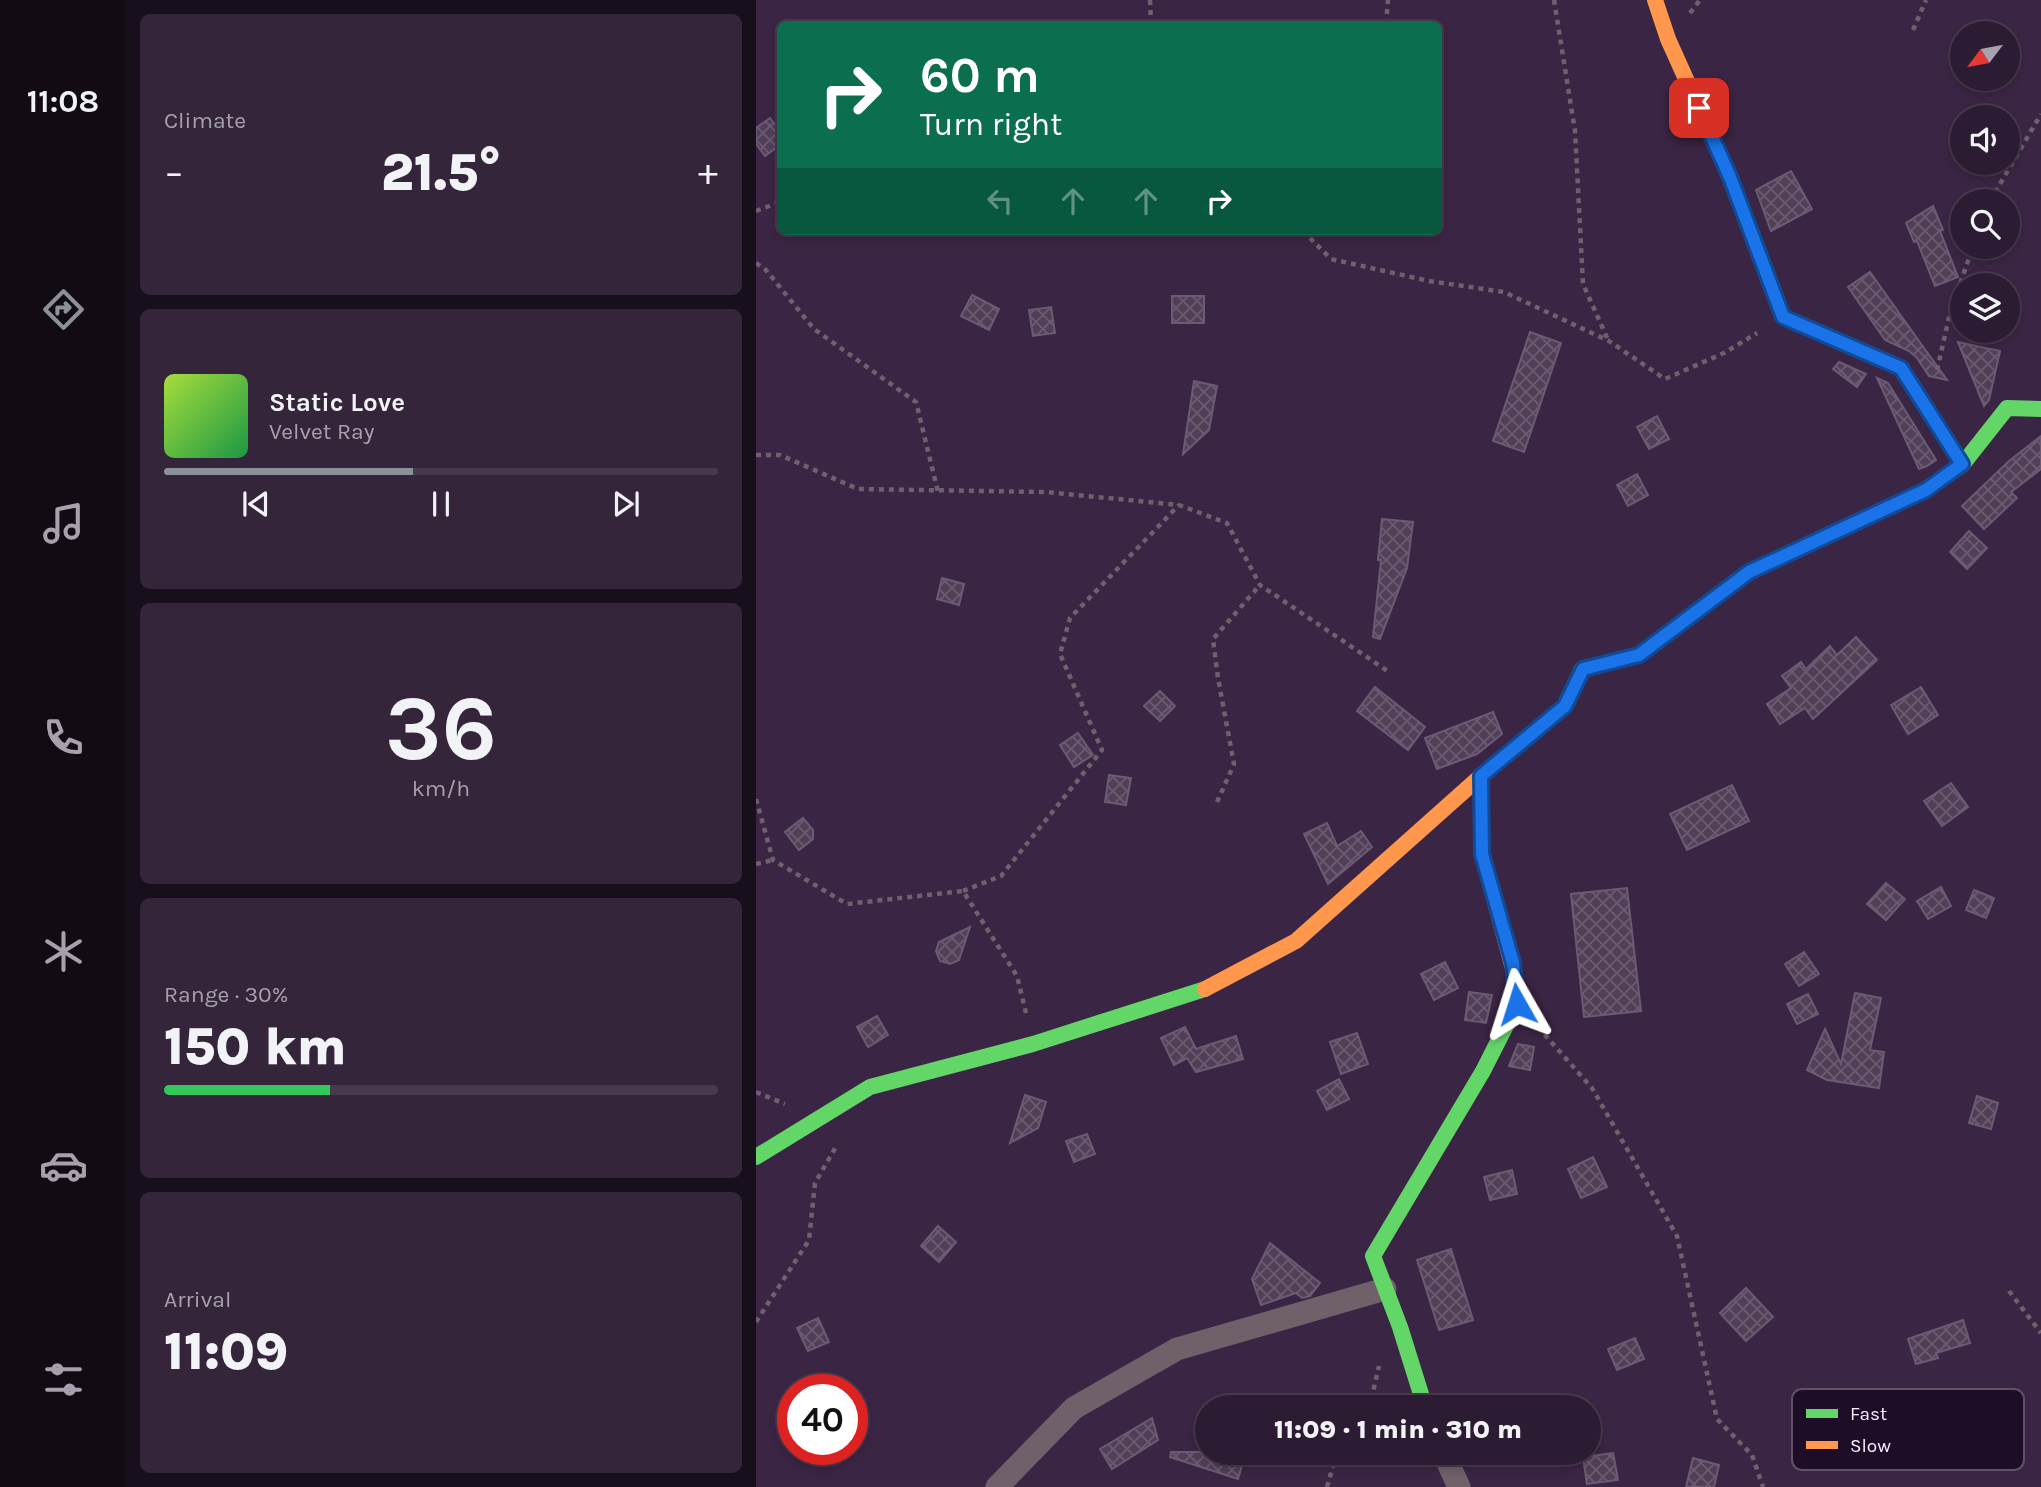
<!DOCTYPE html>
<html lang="en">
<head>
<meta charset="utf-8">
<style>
	:root { --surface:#2c1c33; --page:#34253b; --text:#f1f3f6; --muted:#a6a1ac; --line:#483a4e; --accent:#8c9099 }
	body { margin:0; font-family:Karla,sans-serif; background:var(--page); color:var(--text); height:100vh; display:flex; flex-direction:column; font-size:26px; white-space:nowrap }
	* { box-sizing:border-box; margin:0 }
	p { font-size:23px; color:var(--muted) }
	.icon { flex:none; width:38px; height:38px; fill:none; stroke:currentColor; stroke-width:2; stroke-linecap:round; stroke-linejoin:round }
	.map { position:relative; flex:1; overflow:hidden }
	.drawer { display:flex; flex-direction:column; gap:14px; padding:14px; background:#180f1c; width:630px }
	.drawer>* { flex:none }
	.hud { position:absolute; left:21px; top:21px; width:665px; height:214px; border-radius:10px; box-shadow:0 4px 10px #0003,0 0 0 2px var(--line); background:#0b6e4f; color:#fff; overflow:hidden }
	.needle { width:46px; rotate:238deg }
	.tools { position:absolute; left:1194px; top:21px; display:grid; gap:14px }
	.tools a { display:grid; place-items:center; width:70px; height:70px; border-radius:50%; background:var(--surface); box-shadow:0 4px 10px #0003,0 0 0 2px var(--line); font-size:35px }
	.speed { position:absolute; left:21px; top:1374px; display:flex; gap:14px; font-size:35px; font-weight:700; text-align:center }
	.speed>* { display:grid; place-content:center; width:91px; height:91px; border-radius:50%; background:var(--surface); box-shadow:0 4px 10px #0003,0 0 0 2px var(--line); line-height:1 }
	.speed .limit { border:10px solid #d22; background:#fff; color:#111 }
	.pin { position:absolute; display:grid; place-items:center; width:60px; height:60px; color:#fff; margin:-30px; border-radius:14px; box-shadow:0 4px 10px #0006 }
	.me { position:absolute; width:77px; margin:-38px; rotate:354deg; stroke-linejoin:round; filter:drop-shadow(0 0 5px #0008) }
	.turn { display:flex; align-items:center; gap:24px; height:147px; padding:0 28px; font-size:32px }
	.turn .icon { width:91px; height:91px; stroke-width:2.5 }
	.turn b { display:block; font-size:49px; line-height:60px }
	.lanes { display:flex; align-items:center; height:66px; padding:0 28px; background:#0003; justify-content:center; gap:35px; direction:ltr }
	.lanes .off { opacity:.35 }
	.big { font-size:52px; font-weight:800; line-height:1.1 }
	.drawer .card { flex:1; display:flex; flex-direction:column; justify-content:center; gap:10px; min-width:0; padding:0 24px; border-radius:10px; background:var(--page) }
	.drawer .dial { align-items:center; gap:0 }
	.dial b { font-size:91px; line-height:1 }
	.song { display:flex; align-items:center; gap:21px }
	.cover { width:84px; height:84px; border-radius:10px; background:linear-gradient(135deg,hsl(80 70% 55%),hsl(140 70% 35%)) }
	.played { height:7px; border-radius:4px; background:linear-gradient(90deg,var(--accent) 45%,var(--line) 45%) }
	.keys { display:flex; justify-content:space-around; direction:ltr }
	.heat { display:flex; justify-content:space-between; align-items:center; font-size:38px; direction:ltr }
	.charge { height:10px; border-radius:5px; background:linear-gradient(90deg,#34c759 30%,var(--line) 0) }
	.trip { position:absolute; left:439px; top:1395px; width:406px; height:70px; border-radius:35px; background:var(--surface); box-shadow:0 4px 10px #0003,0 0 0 2px var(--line); font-weight:800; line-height:70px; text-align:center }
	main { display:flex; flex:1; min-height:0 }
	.tab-bar { display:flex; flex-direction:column; width:126px; justify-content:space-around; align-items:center; background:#120b14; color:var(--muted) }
	.tab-bar .icon { width:49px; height:49px }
	.tab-bar .current { color:var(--accent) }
	.tab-bar b { font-size:32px; color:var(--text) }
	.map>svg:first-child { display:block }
</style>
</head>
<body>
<main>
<nav class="tab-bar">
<b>11:08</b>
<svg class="icon current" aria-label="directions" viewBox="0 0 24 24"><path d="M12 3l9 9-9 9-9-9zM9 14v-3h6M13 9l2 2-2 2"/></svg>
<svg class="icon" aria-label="music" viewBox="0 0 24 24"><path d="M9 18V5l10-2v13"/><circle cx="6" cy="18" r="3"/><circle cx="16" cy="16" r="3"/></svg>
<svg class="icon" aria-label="phone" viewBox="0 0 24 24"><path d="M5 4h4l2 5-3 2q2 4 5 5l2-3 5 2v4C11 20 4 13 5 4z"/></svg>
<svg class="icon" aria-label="climate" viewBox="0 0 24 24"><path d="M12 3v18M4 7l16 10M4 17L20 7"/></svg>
<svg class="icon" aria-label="car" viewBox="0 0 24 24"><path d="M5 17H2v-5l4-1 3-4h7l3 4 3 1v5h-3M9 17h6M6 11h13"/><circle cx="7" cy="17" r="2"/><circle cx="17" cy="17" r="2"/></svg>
<svg class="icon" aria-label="filters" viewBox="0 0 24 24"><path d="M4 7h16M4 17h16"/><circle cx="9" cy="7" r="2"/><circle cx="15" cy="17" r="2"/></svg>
</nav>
<section class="drawer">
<div class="card"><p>Climate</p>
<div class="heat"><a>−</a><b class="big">21.5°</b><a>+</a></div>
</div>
<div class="card">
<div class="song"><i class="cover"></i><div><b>Static Love</b><p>Velvet Ray</p></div></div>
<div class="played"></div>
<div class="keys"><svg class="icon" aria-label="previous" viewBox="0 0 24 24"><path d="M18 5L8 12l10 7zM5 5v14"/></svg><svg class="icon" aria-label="pause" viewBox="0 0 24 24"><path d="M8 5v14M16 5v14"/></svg><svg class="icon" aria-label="next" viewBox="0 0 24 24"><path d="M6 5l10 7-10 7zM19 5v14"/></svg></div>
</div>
<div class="card dial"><b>36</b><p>km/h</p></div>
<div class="card"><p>Range · 30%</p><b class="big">150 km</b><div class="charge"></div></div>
<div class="card"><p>Arrival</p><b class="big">11:09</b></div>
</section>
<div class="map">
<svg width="1285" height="1487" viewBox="0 0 1285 1487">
	<defs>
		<pattern id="building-cross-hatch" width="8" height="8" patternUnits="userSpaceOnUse" patternTransform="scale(1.75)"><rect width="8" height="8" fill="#513f58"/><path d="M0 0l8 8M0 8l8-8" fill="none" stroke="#6b5b71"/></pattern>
	</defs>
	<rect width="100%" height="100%" fill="#3b2544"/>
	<g fill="url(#building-cross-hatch)" stroke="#6c5a74" stroke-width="2">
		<polygon points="14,118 24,131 24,145 9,156 0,144 0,128"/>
		<polygon points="1035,171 1056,209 1015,231 1000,190"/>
		<polygon points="1177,206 1187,230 1184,231 1202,277 1179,286 1161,241 1158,242 1150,223"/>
		<polygon points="1114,272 1163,341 1191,380 1173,376 1161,358 1153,351 1129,340 1092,287"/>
		<polygon points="216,295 243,309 233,330 205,316"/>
		<rect x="416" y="296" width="32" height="27"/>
		<polygon points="295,307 299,333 277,336 273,310"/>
		<polygon points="774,332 805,343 768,452 737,441"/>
		<polygon points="1202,342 1244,351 1233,400 1228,406"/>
		<polygon points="1083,362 1110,374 1101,387 1077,369"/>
		<polygon points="1121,378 1132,383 1180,460 1171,466 1163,469"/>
		<polygon points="438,381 461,386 453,430 427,454"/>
		<polygon points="901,416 913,439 893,449 881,427"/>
		<polygon points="1285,436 1285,469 1255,492 1261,498 1228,529 1206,506 1253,461"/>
		<polygon points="881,474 892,495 872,506 861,485"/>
		<polygon points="626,519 657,522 651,568 624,639 617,637 625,560 622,560"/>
		<polygon points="1213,531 1231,548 1211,569 1194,552"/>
		<polygon points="186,578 208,584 203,605 181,599"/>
		<polygon points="1100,637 1121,660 1057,719 1049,708 1024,724 1011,704 1035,688 1026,676 1045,662 1050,669 1074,646 1081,655"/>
		<polygon points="619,687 669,727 652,750 601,711"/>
		<polygon points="1165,687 1182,715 1152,734 1135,705"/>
		<polygon points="404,691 419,706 404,721 388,706"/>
		<polygon points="737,712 746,734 721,754 681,769 669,738"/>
		<polygon points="322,733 337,755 318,767 304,745"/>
		<polygon points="353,775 375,778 370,805 349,802"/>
		<polygon points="1195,783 1212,807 1186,826 1168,801"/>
		<polygon points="976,785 993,821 931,850 914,814"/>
		<polygon points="47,818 57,830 57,839 43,850 29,832"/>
		<polygon points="571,823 581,846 605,831 616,847 572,884 548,834"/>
		<polygon points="1130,883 1149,899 1130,920 1111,904"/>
		<polygon points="1185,887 1195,906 1172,919 1161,901"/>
		<polygon points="871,888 885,1011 828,1017 815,894"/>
		<polygon points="1218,890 1238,898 1230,918 1210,910"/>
		<polygon points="214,927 203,960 194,964 184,961 180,951 183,942"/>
		<polygon points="1048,952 1063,974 1043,986 1029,964"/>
		<polygon points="689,962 702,988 678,1000 665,974"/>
		<polygon points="713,992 736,995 730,1023 709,1020"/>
		<polygon points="1099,993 1125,998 1114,1050 1128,1052 1123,1088 1071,1080 1051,1070 1069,1029 1085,1064"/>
		<polygon points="1052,994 1062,1014 1041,1024 1031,1004"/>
		<polygon points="121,1016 132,1035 112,1047 101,1027"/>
		<polygon points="429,1027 440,1049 480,1036 487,1059 440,1072 431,1058 418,1065 405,1038"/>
		<polygon points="601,1033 612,1064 585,1074 574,1042"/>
		<polygon points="762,1044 778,1047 774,1070 753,1066"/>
		<polygon points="583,1079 593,1099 571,1110 561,1091"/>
		<polygon points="269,1095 290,1102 282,1128 254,1143"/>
		<polygon points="1221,1096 1242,1103 1235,1129 1213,1123"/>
		<polygon points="331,1134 339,1154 318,1162 310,1141"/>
		<polygon points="837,1157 851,1187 825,1198 812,1169"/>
		<polygon points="756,1170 761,1194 734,1200 728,1177"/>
		<polygon points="182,1226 200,1242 183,1262 165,1246"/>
		<polygon points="514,1243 564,1283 554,1296 546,1298 540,1293 505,1305 496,1279"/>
		<polygon points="695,1249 717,1320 683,1330 661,1260"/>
		<polygon points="990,1288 1017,1317 990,1341 964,1313"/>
		<polygon points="62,1318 73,1342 52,1351 41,1328"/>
		<polygon points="1207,1320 1214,1343 1180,1353 1182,1358 1160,1364 1152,1339"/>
		<polygon points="879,1338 888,1359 861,1370 852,1349"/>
		<polygon points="396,1418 402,1440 356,1469 344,1449"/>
		<polygon points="415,1452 490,1452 482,1479 414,1457"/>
		<polygon points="857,1453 862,1480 831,1484 827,1457"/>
		<polygon points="937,1458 963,1465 958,1487 930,1487"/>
	</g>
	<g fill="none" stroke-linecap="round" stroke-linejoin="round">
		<g stroke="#6e606d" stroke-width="4.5" stroke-dasharray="5 5" stroke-linecap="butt">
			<polyline points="394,0 395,24"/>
			<polyline points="798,0 819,131 827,284 852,340"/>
			<polyline points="934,13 944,0"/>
			<polyline points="630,24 632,0"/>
			<polyline points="1157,30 1170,0"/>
			<polyline points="1234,201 1285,114"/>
			<polyline points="0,211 24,202"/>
			<polyline points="85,231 91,231"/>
			<polyline points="547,231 575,259 673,281 748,292 853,341 909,379 968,353 1001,333"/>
			<polyline points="0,263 10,270 58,329 160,402 182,492"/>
			<polyline points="1181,370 1195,309 1217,247"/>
			<polyline points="0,455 24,455 102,489 290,492 423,505 471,523 504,585 633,672"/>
			<polyline points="0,799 17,860 91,904 207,891 261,976 271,1017"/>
			<polyline points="461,802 478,764 462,678 457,639 504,585"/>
			<polyline points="0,864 17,860"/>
			<polyline points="207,891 245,876 346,750 304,654 314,618 423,505"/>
			<polyline points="782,1027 836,1088 921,1236 961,1419 996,1455 1007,1487"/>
			<polyline points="0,1092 29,1104"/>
			<polyline points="1253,1291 1285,1333"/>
			<polyline points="0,1322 53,1240 59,1183 81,1145"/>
			<polyline points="608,1407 617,1392 623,1366"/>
			<polyline points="571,1487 581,1452"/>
		</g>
		<g stroke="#6f6069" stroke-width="23">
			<polyline points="687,1452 703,1487"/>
			<polyline points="241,1487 318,1408 421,1349 629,1289"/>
		</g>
		<g stroke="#63d668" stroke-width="16">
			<polyline points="1159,390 1206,465"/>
			<polyline points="811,701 826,669 883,655 993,572 1170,490 1206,465 1251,408 1285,409"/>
			<polyline points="0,1157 114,1087 277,1044 449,989"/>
			<polyline points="669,1407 644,1327 617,1256 727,1071 761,1004 758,972"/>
		</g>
		<g stroke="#ff974d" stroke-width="16">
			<polyline points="899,0 912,39 974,177 1027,317 1145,368 1159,390"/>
			<polyline points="725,776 726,854 758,972"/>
			<polyline points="449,989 540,941 725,776 809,706 811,701"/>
		</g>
	</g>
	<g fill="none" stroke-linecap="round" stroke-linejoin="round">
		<g stroke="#114b97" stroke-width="18">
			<polyline id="route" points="761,1004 757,963 726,854 725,776 809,706 827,669 883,655 993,572 1170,490 1206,464 1145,368 1027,317 974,177 943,108"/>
		</g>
		<use href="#route" stroke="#1a73e8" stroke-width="12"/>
	</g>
	<rect x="1036" y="1389" width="232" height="81" rx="10" fill="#1e0d26" stroke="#605167" stroke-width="2"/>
	<rect x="1050" y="1409" width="32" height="9" fill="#63d668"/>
	<rect x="1050" y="1441" width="32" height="8" fill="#ff974d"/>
	<g font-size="19" fill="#f9f0fe">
		<text x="1094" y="1420">Fast</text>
		<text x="1094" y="1452">Slow</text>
	</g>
</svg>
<div class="tools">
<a><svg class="needle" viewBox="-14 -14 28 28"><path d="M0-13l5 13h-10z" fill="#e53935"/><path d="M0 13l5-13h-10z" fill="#a6a1ac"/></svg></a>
<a><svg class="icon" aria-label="sound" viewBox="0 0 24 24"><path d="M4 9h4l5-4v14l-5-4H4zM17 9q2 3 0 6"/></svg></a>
<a><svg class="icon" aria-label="search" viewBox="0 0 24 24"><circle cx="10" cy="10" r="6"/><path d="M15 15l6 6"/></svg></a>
<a><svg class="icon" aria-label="layers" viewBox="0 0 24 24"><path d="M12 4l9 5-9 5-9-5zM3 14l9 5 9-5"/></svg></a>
</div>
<div class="speed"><div class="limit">40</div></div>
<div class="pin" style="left:943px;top:108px;background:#d93025"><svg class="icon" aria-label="arrive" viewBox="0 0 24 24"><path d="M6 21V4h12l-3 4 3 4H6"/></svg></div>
<svg class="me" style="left:761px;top:1004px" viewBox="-20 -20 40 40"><path d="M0-17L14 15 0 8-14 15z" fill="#1a73e8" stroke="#fff" stroke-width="4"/></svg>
<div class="trip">11:09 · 1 min · 310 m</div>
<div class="hud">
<div class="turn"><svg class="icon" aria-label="right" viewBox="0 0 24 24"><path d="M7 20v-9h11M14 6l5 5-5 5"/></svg><div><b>60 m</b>Turn right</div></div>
<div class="lanes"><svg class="icon off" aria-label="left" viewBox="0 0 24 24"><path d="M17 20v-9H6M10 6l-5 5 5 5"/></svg><svg class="icon off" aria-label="ahead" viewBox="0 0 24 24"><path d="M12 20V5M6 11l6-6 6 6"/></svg><svg class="icon off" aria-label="ahead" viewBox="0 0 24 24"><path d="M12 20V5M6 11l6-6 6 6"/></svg><svg class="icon" aria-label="right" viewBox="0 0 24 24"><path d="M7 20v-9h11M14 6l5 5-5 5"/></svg></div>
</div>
</div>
</main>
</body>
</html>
